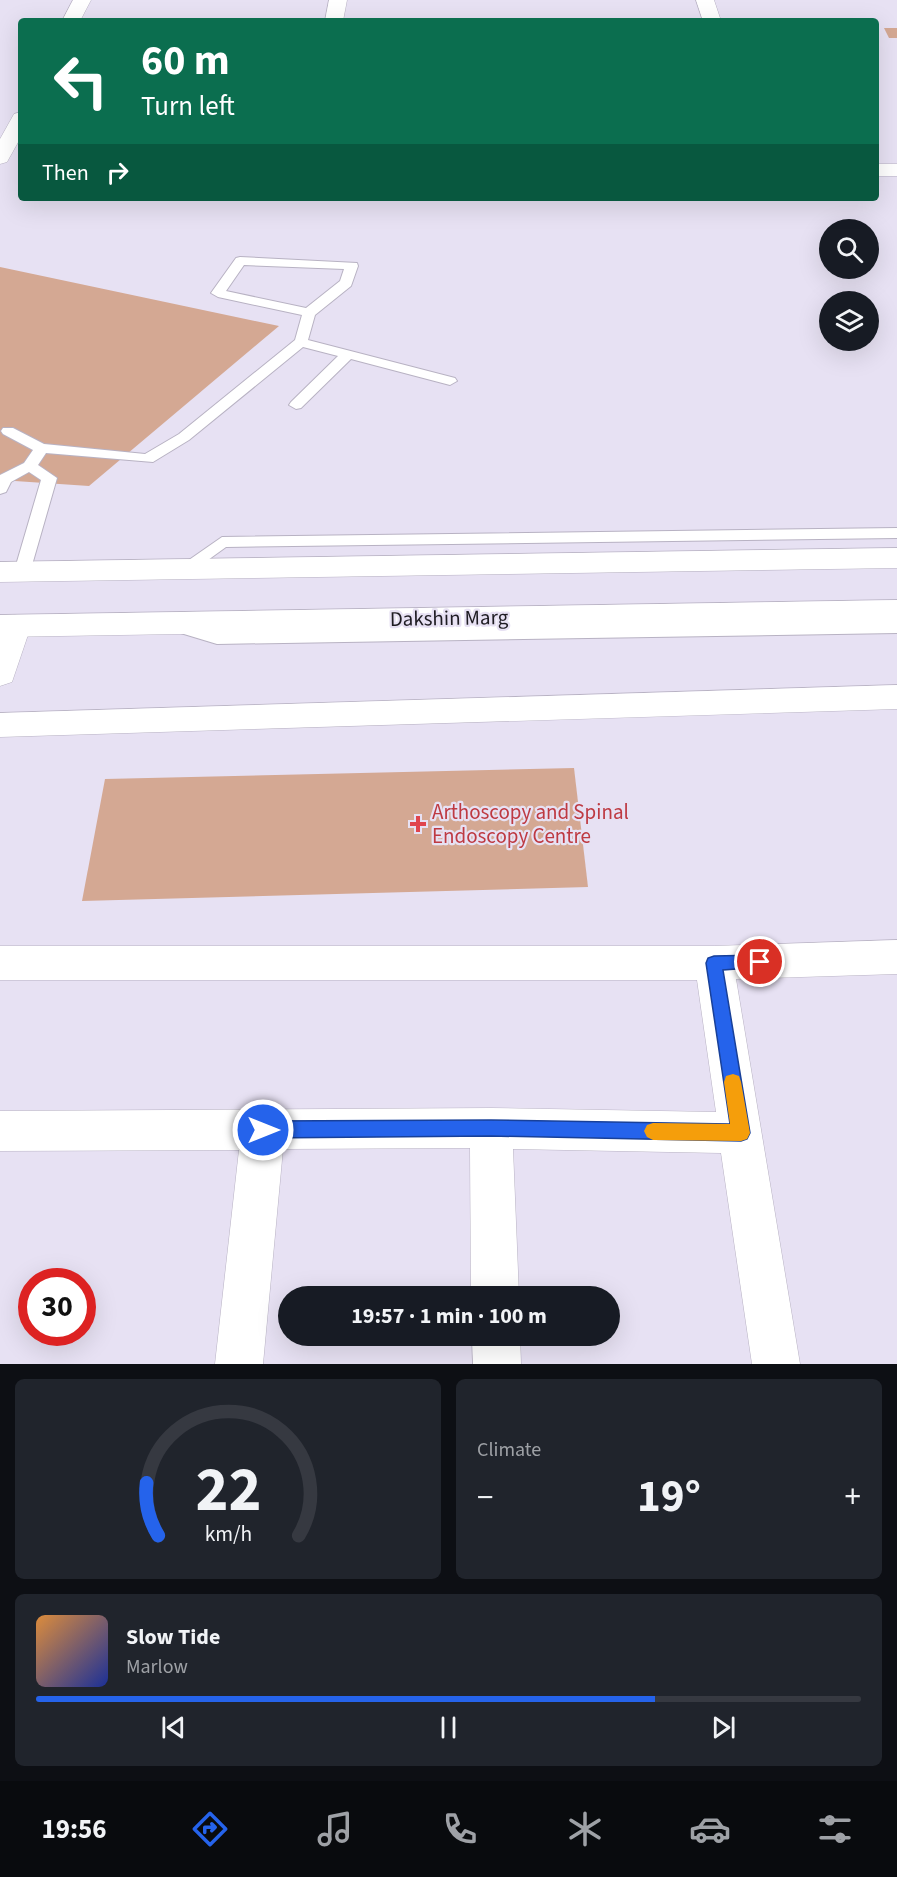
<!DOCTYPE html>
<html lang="en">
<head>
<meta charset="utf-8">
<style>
	:root { --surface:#171b24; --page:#20242c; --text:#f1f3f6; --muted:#9ea1a6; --line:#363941; --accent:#2563eb }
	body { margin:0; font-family:"Source Sans 3",sans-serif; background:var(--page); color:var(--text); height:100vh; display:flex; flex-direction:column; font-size:22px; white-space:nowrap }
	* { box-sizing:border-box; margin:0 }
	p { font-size:20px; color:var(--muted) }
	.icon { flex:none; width:33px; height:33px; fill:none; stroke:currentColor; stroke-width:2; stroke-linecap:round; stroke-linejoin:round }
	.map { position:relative; height:1364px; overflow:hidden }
	.sheet { display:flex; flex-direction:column; gap:15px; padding:15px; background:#0d0f14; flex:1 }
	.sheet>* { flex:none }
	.banner { position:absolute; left:18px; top:18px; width:861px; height:183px; border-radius:6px; box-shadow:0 6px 24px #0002; background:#0b6e4f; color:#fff; overflow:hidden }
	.fabs { position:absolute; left:819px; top:219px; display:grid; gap:12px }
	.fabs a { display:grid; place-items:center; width:60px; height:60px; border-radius:50%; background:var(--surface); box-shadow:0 6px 24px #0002; font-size:30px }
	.speed { position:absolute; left:18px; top:1268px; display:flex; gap:12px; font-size:30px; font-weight:700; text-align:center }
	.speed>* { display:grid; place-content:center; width:78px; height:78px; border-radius:50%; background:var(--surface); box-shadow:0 6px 24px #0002; line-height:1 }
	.speed .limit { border:9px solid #d22; background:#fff; color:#111 }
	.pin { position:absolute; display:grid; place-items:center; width:51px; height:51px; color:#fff; margin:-26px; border:3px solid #fff; border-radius:50%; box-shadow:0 2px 6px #0007 }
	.me { position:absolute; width:66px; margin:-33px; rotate:90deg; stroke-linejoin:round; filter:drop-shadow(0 0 4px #0008) }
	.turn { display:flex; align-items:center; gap:21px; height:126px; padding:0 24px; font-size:27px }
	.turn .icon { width:78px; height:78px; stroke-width:2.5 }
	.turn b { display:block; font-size:42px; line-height:51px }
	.then { display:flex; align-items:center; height:57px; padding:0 24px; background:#0003; gap:12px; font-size:22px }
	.big { font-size:45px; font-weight:700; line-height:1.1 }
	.sheet .card { flex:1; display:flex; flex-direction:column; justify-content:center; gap:9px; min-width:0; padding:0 21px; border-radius:9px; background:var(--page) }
	.sheet .dial { align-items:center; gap:0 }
	.dial svg { height:156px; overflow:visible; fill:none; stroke:var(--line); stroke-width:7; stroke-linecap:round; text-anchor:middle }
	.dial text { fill:var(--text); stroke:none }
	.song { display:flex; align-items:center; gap:18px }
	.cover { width:72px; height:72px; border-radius:9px; background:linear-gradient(135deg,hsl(30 70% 55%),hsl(230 70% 35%)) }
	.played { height:6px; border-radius:3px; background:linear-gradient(90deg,var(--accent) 75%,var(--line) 75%) }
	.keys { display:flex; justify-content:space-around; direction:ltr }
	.heat { display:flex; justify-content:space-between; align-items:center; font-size:33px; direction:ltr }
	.sheet .tiles { flex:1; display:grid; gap:15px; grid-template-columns:1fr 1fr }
	.card:last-child { grid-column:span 2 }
	.trip { position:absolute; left:278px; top:1286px; width:342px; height:60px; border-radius:30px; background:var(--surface); box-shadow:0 6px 24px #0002; font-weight:700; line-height:60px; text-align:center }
	.dock { display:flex; height:96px; justify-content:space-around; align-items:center; background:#090b0e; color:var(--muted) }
	.dock .icon { width:42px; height:42px }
	.dock .current { color:var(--accent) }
	.dock b { font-size:27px; color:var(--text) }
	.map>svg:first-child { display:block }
</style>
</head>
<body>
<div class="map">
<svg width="897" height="1364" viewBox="0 0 897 1364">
	<rect width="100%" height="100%" fill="#e7e1f3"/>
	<g fill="#d4a893">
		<polygon points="884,28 897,28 897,38 889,38"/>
		<polygon points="0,267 279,326 89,486 0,480"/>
		<polygon points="574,768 588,887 82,901 105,779"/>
	</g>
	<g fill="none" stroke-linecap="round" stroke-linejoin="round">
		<g stroke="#b8b2c3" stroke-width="2">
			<g id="lane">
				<path d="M240,257L357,263L358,266L351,286L315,315L308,340L455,378L457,381L450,385L351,359L301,408L296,409L289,405L291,402L338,356L303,347L189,440L153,462L46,453L38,465L57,478L30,572L22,577L16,576L14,572L41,480L29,472L11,482L6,492L0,494V475L24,463L33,450L3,434L1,431L3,428H13L44,444L145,454L179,434L295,340L302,315L218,297L211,293L236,258ZM244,265L344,269L340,281L306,308L226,291Z"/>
				<polygon points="897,528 897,538 226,547 190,573 184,574 176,569 222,537"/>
				<polygon points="180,621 217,632 897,621 897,633 217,644 174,631 171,627"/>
			</g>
		</g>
		<g stroke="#b8b2c3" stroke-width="1">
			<g id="street">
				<polygon points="73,0 91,0 80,21 62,21"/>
				<polygon points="329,0 347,0 343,21 325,21"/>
				<polygon points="696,0 714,0 721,21 703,21"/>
				<polygon points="21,112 21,137 7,162 0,164 0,139 14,114"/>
				<rect x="876" y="164" width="21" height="12"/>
				<polygon points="15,615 26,618 31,626 12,682 0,686 0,625 4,618"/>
				<polygon points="897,685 897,709 0,737 0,713"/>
				<polygon points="897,940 897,974 736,979 800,1364 752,1364 721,1153 513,1149 519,1296 471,1296 470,1148 283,1149 263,1364 215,1364 239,1150 0,1151 0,1111 491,1108 716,1112 697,980 0,980 0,946 714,946"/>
				<polygon points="472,1335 520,1335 521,1364 473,1364"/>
			</g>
		</g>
		<g stroke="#b8b2c3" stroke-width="1">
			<g id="secondary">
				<polygon points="897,548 897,568 0,582 0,562"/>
				<polygon points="897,600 897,622 0,637 0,615"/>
			</g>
		</g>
		<use href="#lane" fill="#fff" fill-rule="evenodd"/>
		<use href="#street" fill="#fff" fill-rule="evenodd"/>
		<use href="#secondary" fill="#fff" fill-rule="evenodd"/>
	</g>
	<polygon fill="#2563eb" stroke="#184099" stroke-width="1.5" points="760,955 765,957 768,962 765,967 723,970 750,1133 747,1139 741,1141 491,1136 263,1138 257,1136 254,1130 257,1124 263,1121 491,1120 730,1124 706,963 708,958 714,956"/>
	<polygon fill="#f59e0b" points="733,1074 739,1076 741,1082 750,1133 747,1139 741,1141 653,1140 647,1137 644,1131 647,1125 653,1123 730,1124 724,1082 726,1076"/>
	<path fill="#e0444e" stroke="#e7e1f3" stroke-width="2" d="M415 815h6v6h6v6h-6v6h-6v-6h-6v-6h6z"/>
	<g text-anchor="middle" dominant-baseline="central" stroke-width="4.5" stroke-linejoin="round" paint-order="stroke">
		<g font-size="21" fill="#1e1c22" stroke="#e7e1f3">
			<text transform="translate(449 618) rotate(-1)">Dakshin Marg</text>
		</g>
		<g font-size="21" fill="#be3a42" stroke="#e7e1f3" text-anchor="start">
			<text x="432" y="812">Arthoscopy and Spinal<tspan x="432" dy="24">Endoscopy Centre</tspan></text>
		</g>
	</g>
</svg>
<div class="fabs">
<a><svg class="icon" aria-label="search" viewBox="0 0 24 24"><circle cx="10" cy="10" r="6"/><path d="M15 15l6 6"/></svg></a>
<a><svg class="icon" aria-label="layers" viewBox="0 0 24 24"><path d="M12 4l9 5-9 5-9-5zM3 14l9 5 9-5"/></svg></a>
</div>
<div class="speed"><div class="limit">30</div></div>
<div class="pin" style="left:760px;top:962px;background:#d93025"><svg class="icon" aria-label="arrive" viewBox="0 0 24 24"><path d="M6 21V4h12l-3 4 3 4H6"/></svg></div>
<svg class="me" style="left:263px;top:1130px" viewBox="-20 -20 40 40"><circle r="17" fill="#2563eb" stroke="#fff" stroke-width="3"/><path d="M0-11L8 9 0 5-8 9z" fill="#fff"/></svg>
<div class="trip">19:57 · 1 min · 100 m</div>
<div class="banner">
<div class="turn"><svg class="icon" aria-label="left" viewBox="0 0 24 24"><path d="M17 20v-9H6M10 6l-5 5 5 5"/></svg><div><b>60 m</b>Turn left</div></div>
<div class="then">Then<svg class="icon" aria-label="right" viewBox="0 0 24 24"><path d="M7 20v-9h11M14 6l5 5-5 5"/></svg></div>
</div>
</div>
<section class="sheet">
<div class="tiles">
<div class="card dial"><svg viewBox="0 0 100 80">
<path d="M14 69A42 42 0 1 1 86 69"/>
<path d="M14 69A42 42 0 0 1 8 42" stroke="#2563eb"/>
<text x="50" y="56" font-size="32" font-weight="700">22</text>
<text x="50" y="72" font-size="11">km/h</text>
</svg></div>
<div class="card"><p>Climate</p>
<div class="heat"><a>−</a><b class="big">19°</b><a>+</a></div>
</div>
<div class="card">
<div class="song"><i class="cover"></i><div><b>Slow Tide</b><p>Marlow</p></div></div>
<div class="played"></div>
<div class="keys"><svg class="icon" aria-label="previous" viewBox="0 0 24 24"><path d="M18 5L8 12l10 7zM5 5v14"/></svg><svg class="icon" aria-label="pause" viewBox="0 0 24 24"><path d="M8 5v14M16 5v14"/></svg><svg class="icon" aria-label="next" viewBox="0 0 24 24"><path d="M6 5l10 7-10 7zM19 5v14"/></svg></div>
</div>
</div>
</section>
<nav class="dock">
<b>19:56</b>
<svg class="icon current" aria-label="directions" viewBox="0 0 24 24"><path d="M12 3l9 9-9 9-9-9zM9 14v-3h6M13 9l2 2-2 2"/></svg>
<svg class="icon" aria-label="music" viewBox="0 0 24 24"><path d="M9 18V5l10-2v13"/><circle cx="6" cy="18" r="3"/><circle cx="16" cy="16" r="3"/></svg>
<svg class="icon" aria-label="phone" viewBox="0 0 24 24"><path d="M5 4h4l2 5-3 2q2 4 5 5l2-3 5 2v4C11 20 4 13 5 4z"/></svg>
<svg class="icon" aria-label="climate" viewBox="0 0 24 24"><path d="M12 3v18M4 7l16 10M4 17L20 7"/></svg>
<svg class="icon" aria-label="car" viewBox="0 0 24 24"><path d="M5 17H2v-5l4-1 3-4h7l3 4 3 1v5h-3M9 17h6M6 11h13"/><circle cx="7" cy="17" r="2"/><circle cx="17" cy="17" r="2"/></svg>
<svg class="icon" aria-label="filters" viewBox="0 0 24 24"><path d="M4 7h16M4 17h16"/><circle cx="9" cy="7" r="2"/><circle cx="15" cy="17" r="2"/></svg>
</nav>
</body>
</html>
